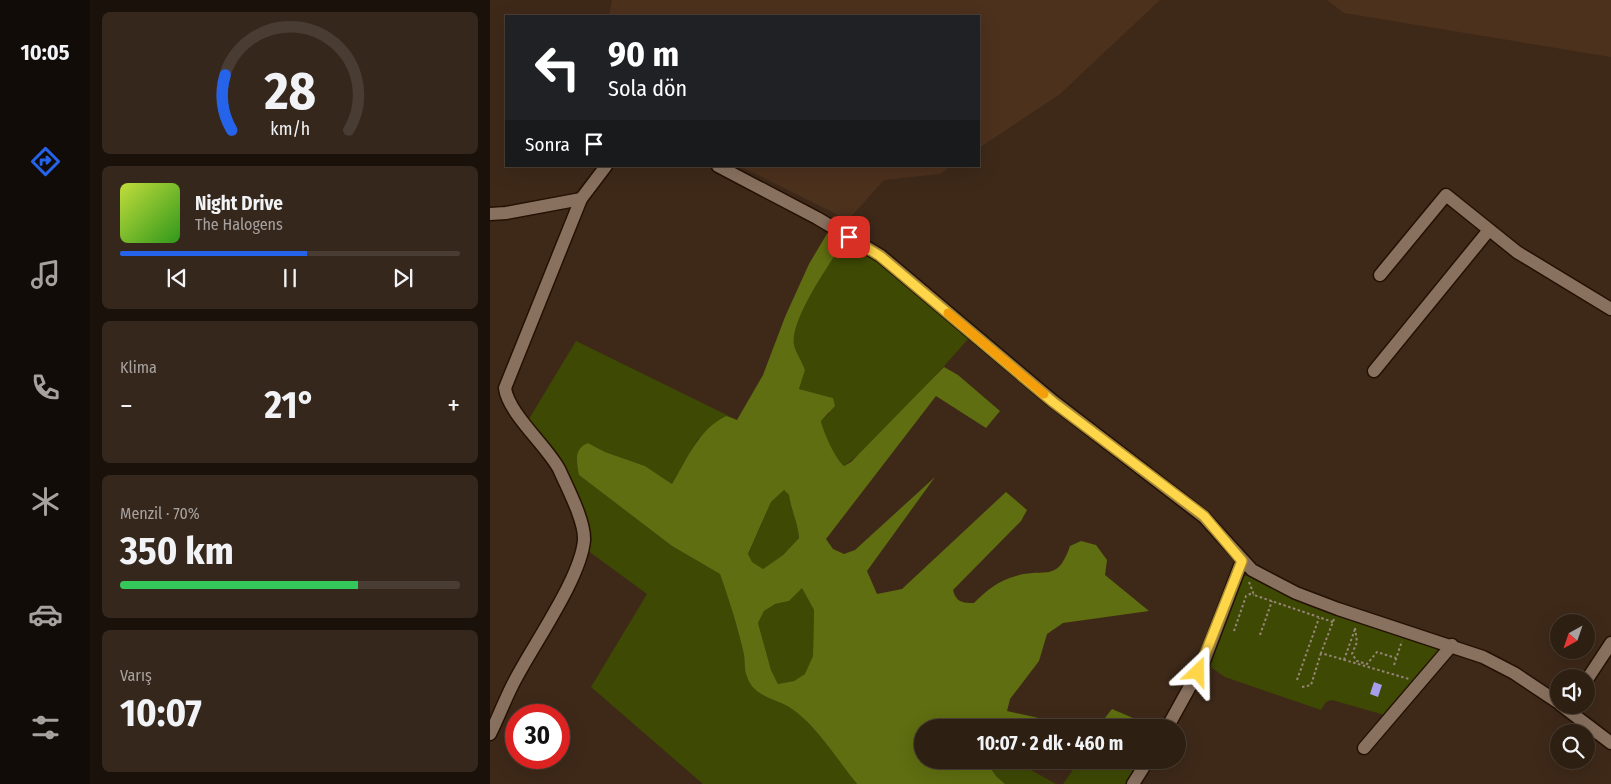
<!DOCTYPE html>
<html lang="tr">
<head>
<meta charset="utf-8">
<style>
	:root { --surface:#2e1f13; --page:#36271c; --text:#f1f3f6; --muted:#a7a2a0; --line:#493d33; --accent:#2563eb }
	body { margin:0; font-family:"Fira Sans Condensed",sans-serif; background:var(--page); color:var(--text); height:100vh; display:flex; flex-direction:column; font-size:19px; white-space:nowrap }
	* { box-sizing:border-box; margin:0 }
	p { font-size:16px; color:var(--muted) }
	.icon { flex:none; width:28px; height:28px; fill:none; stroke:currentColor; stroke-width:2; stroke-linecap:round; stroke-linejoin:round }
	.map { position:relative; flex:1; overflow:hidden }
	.drawer { display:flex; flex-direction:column; gap:12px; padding:12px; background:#19110a; width:400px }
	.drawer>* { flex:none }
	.top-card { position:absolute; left:15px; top:15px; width:475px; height:152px; border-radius:0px; box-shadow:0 5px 20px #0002,0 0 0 1px var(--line); background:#202124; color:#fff; overflow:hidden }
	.needle { width:32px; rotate:220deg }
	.controls { position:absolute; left:1060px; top:614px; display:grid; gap:10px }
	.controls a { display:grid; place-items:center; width:45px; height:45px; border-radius:50%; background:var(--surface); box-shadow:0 5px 20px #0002,0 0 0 1px var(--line); font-size:25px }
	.speed { position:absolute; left:15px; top:704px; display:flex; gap:10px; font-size:25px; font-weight:700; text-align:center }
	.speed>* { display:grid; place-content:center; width:65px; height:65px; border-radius:50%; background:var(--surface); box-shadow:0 5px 20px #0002,0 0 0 1px var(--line); line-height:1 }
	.speed .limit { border:8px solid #d22; background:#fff; color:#111 }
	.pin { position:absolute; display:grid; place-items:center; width:42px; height:42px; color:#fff; margin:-21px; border-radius:10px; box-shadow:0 2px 8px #0006 }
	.me { position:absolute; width:55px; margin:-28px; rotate:23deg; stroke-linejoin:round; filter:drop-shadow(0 0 4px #0008) }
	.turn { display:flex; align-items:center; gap:18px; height:105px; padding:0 20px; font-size:22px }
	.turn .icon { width:65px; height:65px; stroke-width:2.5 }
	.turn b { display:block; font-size:35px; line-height:42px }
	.then { display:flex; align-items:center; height:48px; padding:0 20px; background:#0003; gap:10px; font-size:19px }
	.big { font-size:38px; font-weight:700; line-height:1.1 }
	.drawer .widget { flex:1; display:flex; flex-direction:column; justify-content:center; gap:8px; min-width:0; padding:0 18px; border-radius:8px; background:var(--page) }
	.drawer .dial { align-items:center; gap:0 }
	.dial svg { height:130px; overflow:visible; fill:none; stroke:var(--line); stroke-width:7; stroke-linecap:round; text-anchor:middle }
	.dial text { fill:var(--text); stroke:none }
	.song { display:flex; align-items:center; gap:15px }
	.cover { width:60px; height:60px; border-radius:8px; background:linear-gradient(135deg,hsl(70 70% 55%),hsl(110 70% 35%)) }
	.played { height:5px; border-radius:2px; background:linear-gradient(90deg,var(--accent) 55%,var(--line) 55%) }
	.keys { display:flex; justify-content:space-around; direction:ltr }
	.heat { display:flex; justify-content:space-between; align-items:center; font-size:28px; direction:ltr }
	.charge { height:8px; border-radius:4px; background:linear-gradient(90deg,#34c759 70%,var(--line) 0) }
	.trip { position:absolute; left:424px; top:719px; width:272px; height:50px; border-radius:25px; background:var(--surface); box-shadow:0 5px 20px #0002,0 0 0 1px var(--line); font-weight:700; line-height:50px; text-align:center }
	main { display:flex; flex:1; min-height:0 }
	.tab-bar { display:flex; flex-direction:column; width:90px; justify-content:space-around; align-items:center; background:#120c08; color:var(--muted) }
	.tab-bar .icon { width:35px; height:35px }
	.tab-bar .selected { color:var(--accent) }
	.tab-bar b { font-size:22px; color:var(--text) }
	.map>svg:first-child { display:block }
</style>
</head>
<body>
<main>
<nav class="tab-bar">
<b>10:05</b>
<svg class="icon selected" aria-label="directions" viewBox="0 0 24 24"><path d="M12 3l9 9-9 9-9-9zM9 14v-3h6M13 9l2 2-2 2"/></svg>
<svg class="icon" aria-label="music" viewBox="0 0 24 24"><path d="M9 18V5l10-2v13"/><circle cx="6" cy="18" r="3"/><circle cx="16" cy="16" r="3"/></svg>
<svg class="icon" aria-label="phone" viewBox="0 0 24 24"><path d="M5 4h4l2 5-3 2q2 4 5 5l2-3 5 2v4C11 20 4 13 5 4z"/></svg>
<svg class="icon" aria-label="climate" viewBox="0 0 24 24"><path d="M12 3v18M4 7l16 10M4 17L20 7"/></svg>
<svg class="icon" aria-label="car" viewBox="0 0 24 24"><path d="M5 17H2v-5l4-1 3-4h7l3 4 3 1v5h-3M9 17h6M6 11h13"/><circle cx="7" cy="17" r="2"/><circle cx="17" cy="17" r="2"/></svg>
<svg class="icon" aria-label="filters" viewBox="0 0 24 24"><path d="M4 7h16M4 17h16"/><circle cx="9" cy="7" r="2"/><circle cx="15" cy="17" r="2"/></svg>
</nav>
<section class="drawer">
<div class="widget dial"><svg viewBox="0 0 100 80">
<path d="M14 69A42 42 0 1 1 86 69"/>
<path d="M14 69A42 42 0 0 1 10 35" stroke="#2563eb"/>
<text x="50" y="56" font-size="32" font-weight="700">28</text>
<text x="50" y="72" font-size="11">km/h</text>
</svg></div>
<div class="widget">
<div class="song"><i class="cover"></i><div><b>Night Drive</b><p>The Halogens</p></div></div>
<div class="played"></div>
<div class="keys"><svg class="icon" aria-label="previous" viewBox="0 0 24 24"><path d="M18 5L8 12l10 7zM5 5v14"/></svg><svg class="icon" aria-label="pause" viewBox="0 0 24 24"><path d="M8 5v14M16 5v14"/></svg><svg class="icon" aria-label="next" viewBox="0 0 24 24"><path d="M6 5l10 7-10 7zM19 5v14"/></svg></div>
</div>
<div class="widget"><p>Klima</p>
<div class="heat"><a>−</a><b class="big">21°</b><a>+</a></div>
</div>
<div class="widget"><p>Menzil · 70%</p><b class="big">350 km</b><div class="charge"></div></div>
<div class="widget"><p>Varış</p><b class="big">10:07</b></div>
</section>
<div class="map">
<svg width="1121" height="784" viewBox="0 0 1121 784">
	<rect width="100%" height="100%" fill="#3e2919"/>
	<g fill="#4c311d">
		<polygon points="122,0 670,0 570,94 489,148 489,16 119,16"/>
		<polygon points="837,0 1121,0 1121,57 854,13"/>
		<polygon points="250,166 461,166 450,174 394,180 358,220"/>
	</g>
	<g fill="#3e4904">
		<path d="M354,241L387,261L479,338L430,393L369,454L354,466C346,460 332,432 331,421L339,414L343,398L309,389L315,370C312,361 306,353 304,345C300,319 340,264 354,241Z"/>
		<path d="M86,341L247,420L208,439L182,484L155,466L115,452L98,443L89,475L182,546L230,574C239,600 248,627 254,655C255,662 254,670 257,677C264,698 287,698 302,709C325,724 349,762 367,784H213L101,687L157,594L97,550L78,478L39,419Z"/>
		<path d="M294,490L299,495C301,510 308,523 309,538L293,555L273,569L261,562L258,555L281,502Z"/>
		<polygon points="755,576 761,576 951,647 898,716 842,700 836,702 831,710 735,677 722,668 720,662 750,580"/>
		<polygon points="312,587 324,610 323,656 316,674 304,681 288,684 281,670 268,623 274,611 285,604 299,601"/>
		<polygon points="495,760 536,760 541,770 566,784 515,784 506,776"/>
		<polygon points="590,760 652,760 637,784 573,784"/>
	</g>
	<g fill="#5f6e10" fill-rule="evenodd">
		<path d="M338,232L354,241C340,264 300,319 304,345C306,353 312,361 315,370L309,389L343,398L345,406L331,421C333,432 346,460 354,466L361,462L454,367L468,375L510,411L496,428L446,396L336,539L343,549L354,554L365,550L445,477L377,571L387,594L412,589L516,492L537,510L531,521L463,590C466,602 472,603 484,603C497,590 508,581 526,576C555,567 567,584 580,546L591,541L606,545L617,560L615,575L659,611L573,623L557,634L549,661L520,699L517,711L590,727L432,728V760H495L506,776L515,784H367C349,762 325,724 302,709C287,698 264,698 257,677C254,670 255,662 254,655C248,627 239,600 230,574L182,546L89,475C87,462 83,449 98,443L115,452L155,466L182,484C197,459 209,429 236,416L247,420L273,375L295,317L319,264ZM294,490L299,495C301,510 308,523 309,538L293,555L273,569L262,562L258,554L281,502ZM312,588L324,610L323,656L315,674L304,681L288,684L281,670L268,623L274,611L285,604L299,601Z"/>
		<polygon points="622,709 664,727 608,727"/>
	</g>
	<polygon fill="#a69deb" points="884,682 892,685 888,697 880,694"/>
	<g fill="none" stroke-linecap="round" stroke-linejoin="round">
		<g stroke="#241103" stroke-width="15">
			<g id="minor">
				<polyline points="228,166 327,218 391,256 563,401 714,517 762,570 806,593 848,609 993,657 1024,673 1069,703"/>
				<polyline points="0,214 16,213 91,199"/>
				<polyline points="890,275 956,195 1027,252 1121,309"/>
				<polyline points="884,371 999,230"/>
				<polyline points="1096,681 1121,643"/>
				<polyline points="1071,705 1121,743"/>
				<polyline points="677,728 714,661 752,561"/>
				<path d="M0,734C8,718 14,702 22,686C40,649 91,579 94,540C95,521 77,487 69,469C56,445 18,413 15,388L91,199L116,166"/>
				<polyline points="874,748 962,645"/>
				<polyline points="643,784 658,760"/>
			</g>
		</g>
		<g stroke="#978579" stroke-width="2" stroke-dasharray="2.5 2.5" stroke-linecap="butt">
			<polyline points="759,582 764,595 843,622"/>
			<polyline points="844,619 831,653 919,679"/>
			<polyline points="865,628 867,642 862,654 867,661 877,664 887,652 906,658"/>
			<polyline points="744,631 756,596 760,594 764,595"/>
			<polyline points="770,635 782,601"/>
			<polyline points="854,660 865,629"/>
			<polyline points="904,665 912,641"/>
			<polyline points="807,680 829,618"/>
			<polyline points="812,687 821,685 831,653"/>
		</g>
		<use href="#minor" stroke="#89715f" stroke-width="12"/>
	</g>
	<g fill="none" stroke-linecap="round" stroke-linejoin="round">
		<g stroke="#a68a30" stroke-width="12">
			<polyline id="route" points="359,237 390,256 563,402 714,516 752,561 708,672"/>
		</g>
		<use href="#route" stroke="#ffd54a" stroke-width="9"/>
		<polyline stroke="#f59e0b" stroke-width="9" points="458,313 554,394"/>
	</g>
</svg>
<div class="controls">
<a><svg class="needle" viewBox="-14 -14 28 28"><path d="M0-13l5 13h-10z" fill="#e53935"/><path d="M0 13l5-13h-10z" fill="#a7a2a0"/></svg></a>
<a><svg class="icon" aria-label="sound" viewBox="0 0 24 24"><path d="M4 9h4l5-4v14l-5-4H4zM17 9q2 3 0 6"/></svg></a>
<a><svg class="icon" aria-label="search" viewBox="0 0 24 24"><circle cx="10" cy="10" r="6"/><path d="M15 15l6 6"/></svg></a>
</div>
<div class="speed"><div class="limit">30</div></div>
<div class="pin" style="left:359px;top:237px;background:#d93025"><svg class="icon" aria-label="arrive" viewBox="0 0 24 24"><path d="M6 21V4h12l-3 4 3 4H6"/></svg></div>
<svg class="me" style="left:708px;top:672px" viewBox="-20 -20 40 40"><path d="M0-17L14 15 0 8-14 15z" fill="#ffd54a" stroke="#fff" stroke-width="4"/></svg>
<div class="trip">10:07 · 2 dk · 460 m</div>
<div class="top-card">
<div class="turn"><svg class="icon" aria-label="left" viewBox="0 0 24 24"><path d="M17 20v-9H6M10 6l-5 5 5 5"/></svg><div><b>90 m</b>Sola dön</div></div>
<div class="then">Sonra<svg class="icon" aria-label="arrive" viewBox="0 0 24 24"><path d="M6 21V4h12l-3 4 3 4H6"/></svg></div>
</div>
</div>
</main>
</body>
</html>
